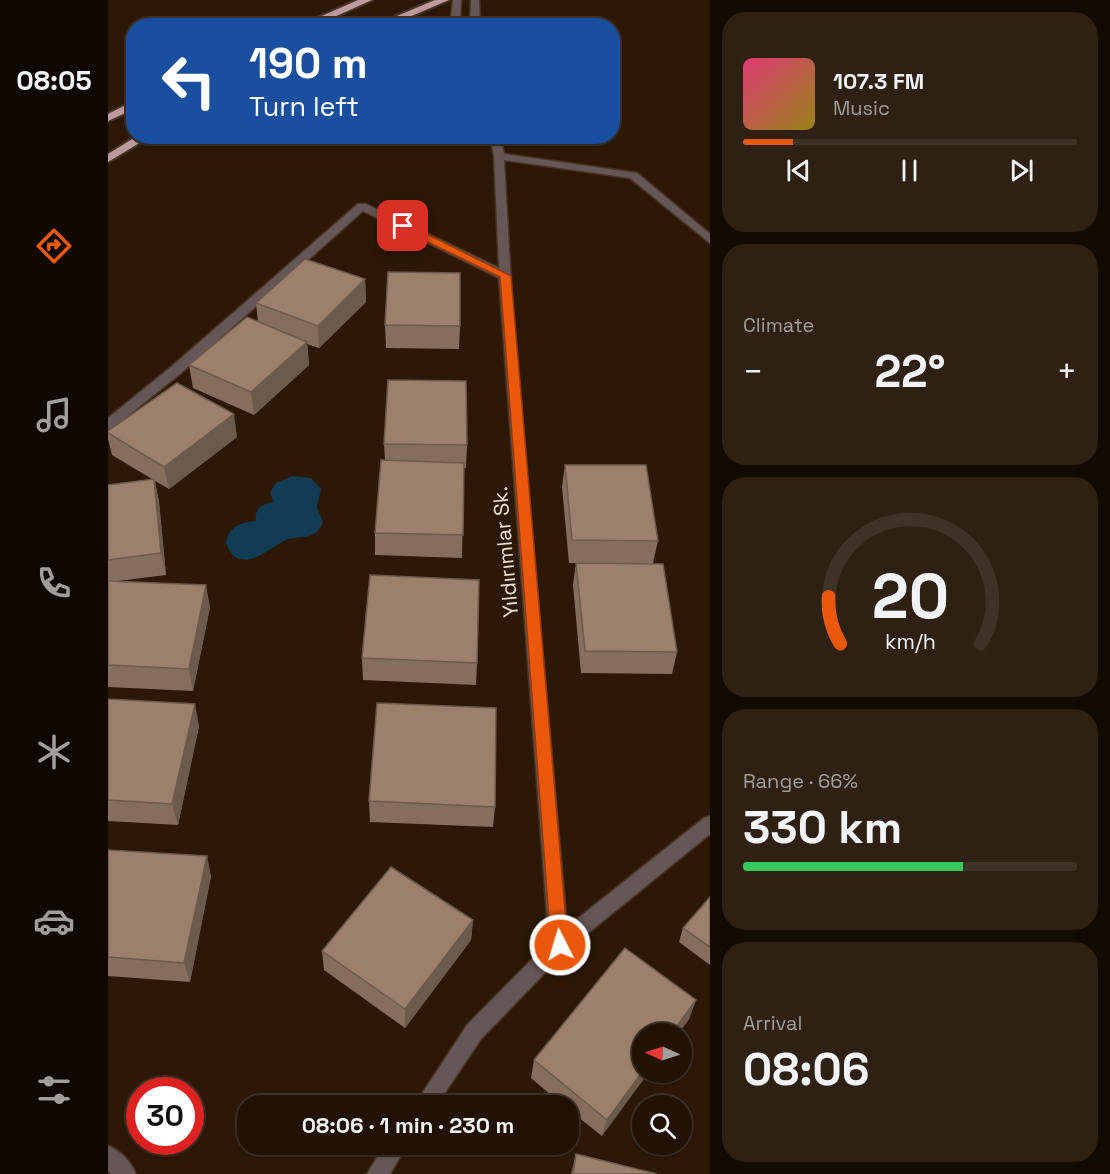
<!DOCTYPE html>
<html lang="en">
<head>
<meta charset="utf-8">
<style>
	:root { --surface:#221204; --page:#2e2013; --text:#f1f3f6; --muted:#a29e9a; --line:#3f3226; --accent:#ea580c }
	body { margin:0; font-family:"Space Grotesk",sans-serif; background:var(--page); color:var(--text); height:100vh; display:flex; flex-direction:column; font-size:22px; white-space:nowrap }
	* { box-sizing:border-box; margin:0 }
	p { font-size:20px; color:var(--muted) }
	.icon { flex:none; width:33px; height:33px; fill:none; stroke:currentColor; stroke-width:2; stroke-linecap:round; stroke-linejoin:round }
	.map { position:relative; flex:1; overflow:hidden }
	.details { display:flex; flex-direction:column; gap:12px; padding:12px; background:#130a02; width:400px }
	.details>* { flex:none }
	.hud { position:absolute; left:18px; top:18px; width:494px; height:126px; border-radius:24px; box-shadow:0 2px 4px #0004,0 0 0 2px var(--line); background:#1a4fa0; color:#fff; overflow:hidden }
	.needle { width:39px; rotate:273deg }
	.tools { position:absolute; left:524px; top:1023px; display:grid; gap:12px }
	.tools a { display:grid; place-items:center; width:60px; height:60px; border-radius:50%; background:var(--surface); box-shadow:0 2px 4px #0004,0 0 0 2px var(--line); font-size:30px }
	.speed { position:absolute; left:18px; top:1077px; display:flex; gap:12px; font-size:30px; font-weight:700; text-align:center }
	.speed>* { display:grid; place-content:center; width:78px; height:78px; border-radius:50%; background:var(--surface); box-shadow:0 2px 4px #0004,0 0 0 2px var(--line); line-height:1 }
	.speed .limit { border:9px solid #d22; background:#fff; color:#111 }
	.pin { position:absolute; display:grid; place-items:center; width:51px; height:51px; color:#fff; margin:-26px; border-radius:12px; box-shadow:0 3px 9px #0006 }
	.me { position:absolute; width:66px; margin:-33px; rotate:355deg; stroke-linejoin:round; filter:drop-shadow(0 0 4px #0008) }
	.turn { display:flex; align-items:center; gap:21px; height:126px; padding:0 24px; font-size:27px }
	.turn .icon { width:78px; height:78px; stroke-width:2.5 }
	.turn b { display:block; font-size:42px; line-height:51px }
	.big { font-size:45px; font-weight:700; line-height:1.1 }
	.details .widget { flex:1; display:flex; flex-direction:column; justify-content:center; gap:9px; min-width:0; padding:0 21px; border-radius:24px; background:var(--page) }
	.details .dial { align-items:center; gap:0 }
	.dial svg { height:156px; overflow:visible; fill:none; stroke:var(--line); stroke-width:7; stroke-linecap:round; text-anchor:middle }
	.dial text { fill:var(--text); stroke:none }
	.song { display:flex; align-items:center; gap:18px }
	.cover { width:72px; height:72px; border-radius:9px; background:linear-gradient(135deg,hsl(340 70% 55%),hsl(50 70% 35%)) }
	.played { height:6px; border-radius:3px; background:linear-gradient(90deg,var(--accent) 15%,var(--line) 15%) }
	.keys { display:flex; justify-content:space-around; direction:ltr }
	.heat { display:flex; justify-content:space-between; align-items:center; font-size:33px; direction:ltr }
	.charge { height:9px; border-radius:4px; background:linear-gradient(90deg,#34c759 66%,var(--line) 0) }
	.trip { position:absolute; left:129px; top:1095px; width:342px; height:60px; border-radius:24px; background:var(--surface); box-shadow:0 2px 4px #0004,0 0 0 2px var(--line); font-weight:700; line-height:60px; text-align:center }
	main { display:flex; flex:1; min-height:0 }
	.menu { display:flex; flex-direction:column; width:108px; justify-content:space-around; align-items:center; background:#0e0702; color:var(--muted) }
	.menu .icon { width:42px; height:42px }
	.menu .current { color:var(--accent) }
	.menu b { font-size:27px; color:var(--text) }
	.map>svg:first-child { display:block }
</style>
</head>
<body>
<main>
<nav class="menu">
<b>08:05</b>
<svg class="icon current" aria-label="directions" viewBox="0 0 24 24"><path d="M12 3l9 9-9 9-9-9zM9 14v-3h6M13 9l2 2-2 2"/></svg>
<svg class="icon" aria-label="music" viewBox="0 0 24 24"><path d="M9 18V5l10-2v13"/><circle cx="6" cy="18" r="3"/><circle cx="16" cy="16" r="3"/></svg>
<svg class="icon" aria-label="phone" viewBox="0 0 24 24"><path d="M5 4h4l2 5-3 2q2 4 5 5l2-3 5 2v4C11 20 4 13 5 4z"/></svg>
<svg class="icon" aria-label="climate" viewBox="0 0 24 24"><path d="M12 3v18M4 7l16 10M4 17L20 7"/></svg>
<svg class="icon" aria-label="car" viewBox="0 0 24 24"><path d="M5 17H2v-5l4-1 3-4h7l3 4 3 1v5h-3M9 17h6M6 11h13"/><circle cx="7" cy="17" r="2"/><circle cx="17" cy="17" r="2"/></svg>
<svg class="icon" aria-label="filters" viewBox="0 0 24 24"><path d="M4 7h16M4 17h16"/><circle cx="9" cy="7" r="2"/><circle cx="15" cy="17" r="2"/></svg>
</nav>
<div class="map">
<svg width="602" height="1174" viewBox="0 0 602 1174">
	<rect width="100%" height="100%" fill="#2d1805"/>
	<path fill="#113c54" d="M184,476L203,478L213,489L209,507L215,522C208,540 195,536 180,539C167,543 131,581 118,543C120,527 133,522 148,521C146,509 154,504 165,502L162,492L168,483Z"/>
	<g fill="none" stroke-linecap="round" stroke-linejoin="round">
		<g stroke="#483422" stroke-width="3">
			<g id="minor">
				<polygon points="345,0 353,0 352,26 342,26"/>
				<polygon points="363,0 371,0 372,26 362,26"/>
				<polygon points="382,136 392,136 396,154 529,173 602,234 602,243 522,178 396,160 406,335 459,927 596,818 602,816 602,834 458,951 373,1039 328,1106 306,1106 359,1025 441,942 391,278 255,211 73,373 5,428 0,429 0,418 63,367 250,204 258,204 391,268 386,156"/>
				<polygon points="277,1144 300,1144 282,1174 259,1174"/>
				<path d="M0,1146C12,1150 23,1162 28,1174H3L0,1171Z"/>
			</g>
		</g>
		<g stroke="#483422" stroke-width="4">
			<g id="trunk">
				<polygon points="250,0 264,0 206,26 191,26"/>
				<polygon points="327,0 341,0 280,26 265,26"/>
				<polygon points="26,101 26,109 0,121 0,114"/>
				<polygon points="29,136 43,136 0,162 0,154"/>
			</g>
		</g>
		<use href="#minor" fill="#665658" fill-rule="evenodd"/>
		<use href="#trunk" fill="#bc9a9e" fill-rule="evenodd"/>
	</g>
	<g fill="#866e5c">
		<polygon points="257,279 258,302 211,348 199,344 201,365 146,415 85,388 81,365 150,322 148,303"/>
		<polygon points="277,325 352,326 351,349 278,348"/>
		<polygon points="0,431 129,437 61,489 47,481 51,502 58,575 10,581 102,607 85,691 0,687 0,485 44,479 4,455 0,439"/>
		<polygon points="276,444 359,445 358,468 356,468 354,558 267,555 267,533 277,460"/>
		<polygon points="457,465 550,541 545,563 569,652 564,674 473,673 465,585 468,563 461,563 454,487"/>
		<polygon points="254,658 369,663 368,685 255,680"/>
		<polygon points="0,699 91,726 70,825 0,821"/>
		<polygon points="261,801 387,807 385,827 262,822"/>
		<polygon points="0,850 103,876 82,982 0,976"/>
		<polygon points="602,897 602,965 571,942 575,928"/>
		<polygon points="365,920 363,940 297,1028 216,970 214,951"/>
		<polygon points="588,1000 581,1019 570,1034 534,1034 494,1136 460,1109 460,1106 456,1106 423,1078 426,1060"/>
		<polygon points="468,1154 549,1174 463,1174"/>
	</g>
	<g fill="#6d5a4b">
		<polygon points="257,279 258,302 211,348 210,326"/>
		<polygon points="199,342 201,365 146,415 143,392"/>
		<polygon points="126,414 129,437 61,489 56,467"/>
		<polygon points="46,479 51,502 58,575 53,553"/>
		<polygon points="98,585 102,607 85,691 81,669"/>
		<polygon points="87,704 91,726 70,825 64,804"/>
		<polygon points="99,856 103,876 82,982 76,963"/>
		<polygon points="365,920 363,940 297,1028 297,1009"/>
		<polygon points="588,1000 581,1019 570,1034 563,1034"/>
		<polygon points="534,1072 541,1072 494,1136 499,1120"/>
	</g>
	<g fill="#9c806b" stroke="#6d5a4b" stroke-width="1.5">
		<polygon points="197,259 257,279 210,326 148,303"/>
		<polygon points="280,272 352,273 352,326 277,325"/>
		<polygon points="139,317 199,342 143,392 81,365"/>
		<polygon points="280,380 358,381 359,445 276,444"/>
		<polygon points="69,383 126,414 56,467 0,433 0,431"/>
		<polygon points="273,460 356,463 355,535 267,533"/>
		<polygon points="457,465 538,465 550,541 464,540"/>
		<polygon points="46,479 53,553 0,560 0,485"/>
		<polygon points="468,563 555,564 569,652 477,651"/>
		<polygon points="262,575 371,580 369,663 254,658"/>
		<polygon points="0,581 98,585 81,669 0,665"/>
		<polygon points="0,699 87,704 64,804 0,800"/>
		<polygon points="269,703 388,708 387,807 261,801"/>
		<polygon points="0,850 99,856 76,963 0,957"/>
		<polygon points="283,867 365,920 297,1009 214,951"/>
		<polygon points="602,897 602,947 575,928"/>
		<polygon points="517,948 588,1000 563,1034 534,1034 534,1072 499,1120 426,1060"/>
		<polygon points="468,1154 549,1174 465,1174"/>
	</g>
	<polygon fill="#ea580c" stroke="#983908" stroke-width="1.5" points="291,224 299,224 403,276 460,945 458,950 452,953 445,950 443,945 392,277 291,228"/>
	<g text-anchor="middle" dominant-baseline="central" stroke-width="6" stroke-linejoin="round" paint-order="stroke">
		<g font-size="21" fill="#efe0d4" stroke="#2d1805">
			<text transform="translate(397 552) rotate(-95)">Yıldırımlar Sk.</text>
		</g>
	</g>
</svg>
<div class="tools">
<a><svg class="needle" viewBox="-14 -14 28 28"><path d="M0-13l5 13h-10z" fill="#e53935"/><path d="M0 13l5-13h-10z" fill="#a29e9a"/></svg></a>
<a><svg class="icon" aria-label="search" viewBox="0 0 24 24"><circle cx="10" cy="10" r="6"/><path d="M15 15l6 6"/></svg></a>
</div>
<div class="speed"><div class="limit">30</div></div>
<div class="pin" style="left:295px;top:226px;background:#d93025"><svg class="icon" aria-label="arrive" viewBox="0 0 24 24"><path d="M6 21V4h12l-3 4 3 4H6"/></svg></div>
<svg class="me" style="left:452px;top:945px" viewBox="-20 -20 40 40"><circle r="17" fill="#ea580c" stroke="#fff" stroke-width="3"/><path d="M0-11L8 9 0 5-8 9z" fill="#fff"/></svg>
<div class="trip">08:06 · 1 min · 230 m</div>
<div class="hud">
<div class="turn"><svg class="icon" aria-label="left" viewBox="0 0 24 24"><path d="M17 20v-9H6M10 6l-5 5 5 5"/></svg><div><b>190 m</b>Turn left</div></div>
</div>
</div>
<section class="details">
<div class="widget">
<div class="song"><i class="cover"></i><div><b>107.3 FM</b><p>Music</p></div></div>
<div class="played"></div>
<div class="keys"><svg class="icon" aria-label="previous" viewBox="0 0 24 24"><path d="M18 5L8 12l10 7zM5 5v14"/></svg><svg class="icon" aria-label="pause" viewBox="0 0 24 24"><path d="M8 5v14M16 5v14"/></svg><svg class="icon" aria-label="next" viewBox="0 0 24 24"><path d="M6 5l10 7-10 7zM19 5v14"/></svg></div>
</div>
<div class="widget"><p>Climate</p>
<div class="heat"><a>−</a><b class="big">22°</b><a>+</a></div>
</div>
<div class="widget dial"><svg viewBox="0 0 100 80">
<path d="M14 69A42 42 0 1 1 86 69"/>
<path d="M14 69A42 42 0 0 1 8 45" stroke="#ea580c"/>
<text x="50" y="56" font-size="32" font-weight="700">20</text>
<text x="50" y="72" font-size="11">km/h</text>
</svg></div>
<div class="widget"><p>Range · 66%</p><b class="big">330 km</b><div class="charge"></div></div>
<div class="widget"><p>Arrival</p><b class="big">08:06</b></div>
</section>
</main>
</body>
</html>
